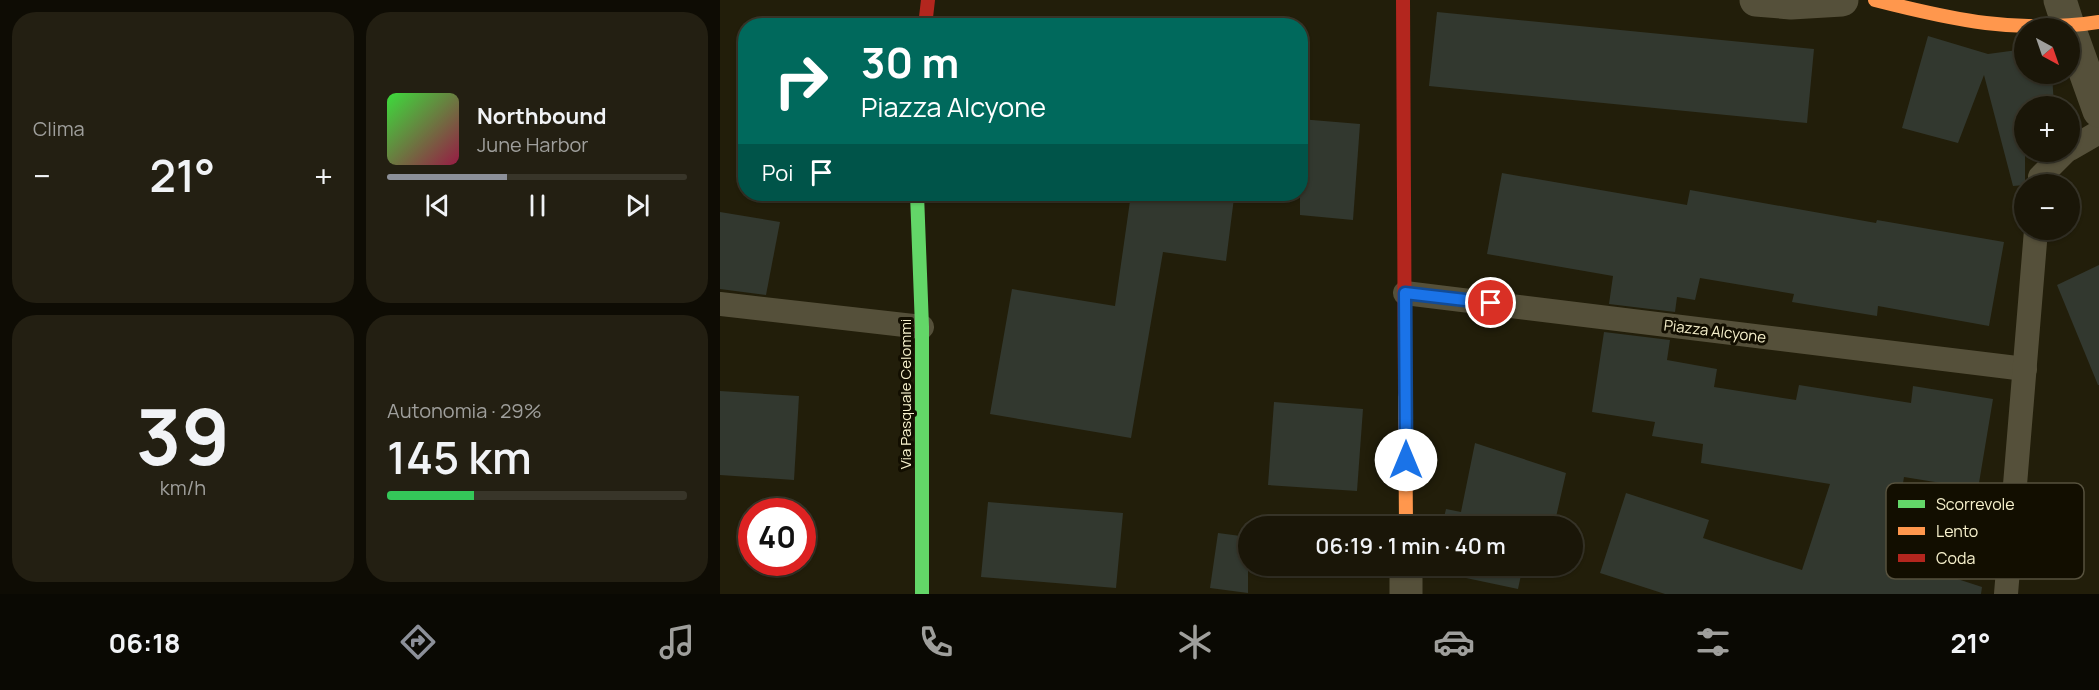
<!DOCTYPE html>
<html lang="it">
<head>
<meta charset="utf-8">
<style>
	:root { --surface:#1a1608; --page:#231f12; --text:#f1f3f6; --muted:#9f9f9c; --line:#383529; --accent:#8c9099 }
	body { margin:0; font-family:Manrope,sans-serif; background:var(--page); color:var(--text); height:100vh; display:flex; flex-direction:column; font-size:22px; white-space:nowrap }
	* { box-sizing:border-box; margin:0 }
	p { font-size:20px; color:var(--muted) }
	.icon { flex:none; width:33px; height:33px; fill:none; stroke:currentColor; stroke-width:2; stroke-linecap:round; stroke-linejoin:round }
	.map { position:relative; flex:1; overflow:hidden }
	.side { display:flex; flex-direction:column; gap:12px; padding:12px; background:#0e0c04; width:720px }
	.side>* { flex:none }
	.hud { position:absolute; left:18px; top:18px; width:570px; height:183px; border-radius:24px; box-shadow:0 2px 4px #0004,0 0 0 2px var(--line); background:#00695c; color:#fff; overflow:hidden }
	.needle { width:39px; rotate:140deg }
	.fabs { position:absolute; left:1294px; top:18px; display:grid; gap:12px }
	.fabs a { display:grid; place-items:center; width:66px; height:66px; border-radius:50%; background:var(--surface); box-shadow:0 2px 4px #0004,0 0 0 2px var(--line); font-size:30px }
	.speed { position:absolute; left:18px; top:498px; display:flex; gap:12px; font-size:30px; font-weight:700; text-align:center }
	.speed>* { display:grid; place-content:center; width:78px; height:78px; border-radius:50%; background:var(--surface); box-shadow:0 2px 4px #0004,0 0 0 2px var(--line); line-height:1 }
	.speed .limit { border:9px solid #d22; background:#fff; color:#111 }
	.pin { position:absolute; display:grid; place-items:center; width:51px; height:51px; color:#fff; margin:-26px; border:3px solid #fff; border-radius:50%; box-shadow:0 2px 6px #0007 }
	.me { position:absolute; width:66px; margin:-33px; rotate:0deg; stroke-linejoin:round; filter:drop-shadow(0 0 4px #0008) }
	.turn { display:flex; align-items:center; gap:21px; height:126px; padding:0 24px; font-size:27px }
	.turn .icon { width:78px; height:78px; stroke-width:2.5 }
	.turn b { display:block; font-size:42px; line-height:51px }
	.then { display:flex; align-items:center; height:57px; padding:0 24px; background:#0003; gap:12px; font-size:22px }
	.big { font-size:45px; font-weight:600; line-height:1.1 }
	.side .widget { flex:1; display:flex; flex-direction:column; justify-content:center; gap:9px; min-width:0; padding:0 21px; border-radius:24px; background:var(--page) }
	.side .dial { align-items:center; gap:0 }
	.dial b { font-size:78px; line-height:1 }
	.song { display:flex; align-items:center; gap:18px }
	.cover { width:72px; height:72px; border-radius:9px; background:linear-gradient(135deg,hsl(120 70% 55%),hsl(340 70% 35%)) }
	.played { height:6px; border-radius:3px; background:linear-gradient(90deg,var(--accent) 40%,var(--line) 40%) }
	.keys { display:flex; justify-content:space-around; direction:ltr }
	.heat { display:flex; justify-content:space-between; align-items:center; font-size:33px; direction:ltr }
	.charge { height:9px; border-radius:4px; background:linear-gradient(90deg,#34c759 29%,var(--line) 0) }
	.side .tiles { flex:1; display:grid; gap:12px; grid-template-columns:repeat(2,1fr) }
	.trip { position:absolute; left:518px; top:516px; width:345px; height:60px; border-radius:30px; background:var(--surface); box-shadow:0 2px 4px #0004,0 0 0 2px var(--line); font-weight:600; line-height:60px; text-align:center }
	.tab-bar { display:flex; height:96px; justify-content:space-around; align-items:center; background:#0a0903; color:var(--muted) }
	.tab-bar .icon { width:42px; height:42px }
	.tab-bar .selected { color:var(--accent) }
	.tab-bar b { font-size:27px; color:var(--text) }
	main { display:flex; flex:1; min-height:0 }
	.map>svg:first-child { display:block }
</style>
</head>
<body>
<main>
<section class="side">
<div class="tiles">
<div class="widget"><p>Clima</p>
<div class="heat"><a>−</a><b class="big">21°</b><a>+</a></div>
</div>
<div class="widget">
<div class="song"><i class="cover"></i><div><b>Northbound</b><p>June Harbor</p></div></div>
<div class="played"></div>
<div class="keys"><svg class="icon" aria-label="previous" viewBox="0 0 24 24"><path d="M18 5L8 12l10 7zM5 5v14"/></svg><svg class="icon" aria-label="pause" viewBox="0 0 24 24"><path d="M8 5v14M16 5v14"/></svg><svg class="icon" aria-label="next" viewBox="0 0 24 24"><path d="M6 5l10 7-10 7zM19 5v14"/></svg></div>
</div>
<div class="widget dial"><b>39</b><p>km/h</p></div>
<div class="widget"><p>Autonomia · 29%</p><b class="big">145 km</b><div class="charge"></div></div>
</div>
</section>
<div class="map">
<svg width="1379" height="594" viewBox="0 0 1379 594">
	<rect width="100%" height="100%" fill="#221e0a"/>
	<g fill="#32382f">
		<polygon points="717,12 1094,49 1087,123 709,86"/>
		<polygon points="1208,36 1268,54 1305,49 1305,74 1332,74 1334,106 1305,106 1305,185 1293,186 1264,75 1238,143 1182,128"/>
		<polygon points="580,119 640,124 633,220 580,215"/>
		<polygon points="782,173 967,205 970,190 1156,223 1157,220 1284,242 1269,326 1158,306 1157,316 1072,302 1074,294 980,278 975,300 957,297 955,312 889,304 893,276 767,254"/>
		<polygon points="411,194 483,194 514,198 506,261 443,252 411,438 270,414 292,289 395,306"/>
		<polygon points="0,212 60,222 46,295 0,289"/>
		<polygon points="1379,265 1379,385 1378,385 1337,285"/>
		<polygon points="884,332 950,340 947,360 997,369 994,387 1076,400 1079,385 1191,403 1193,386 1273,399 1258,489 1184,477 1174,540 1182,542 1176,559 1262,587 1261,594 945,594 880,573 906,493 989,520 983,538 1082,570 1110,484 981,463 983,444 932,436 935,422 872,412"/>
		<polygon points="0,391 79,396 74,480 0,475"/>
		<polygon points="554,402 643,409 637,491 548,485"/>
		<polygon points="755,443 846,473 834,526 722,526 726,509 741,512"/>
		<polygon points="268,502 403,513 396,588 261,577"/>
		<polygon points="498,533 528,537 528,593 490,588"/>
		<polygon points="714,566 803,566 798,589 713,571"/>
	</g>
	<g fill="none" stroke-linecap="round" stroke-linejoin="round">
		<g stroke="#55503a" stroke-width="24">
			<polyline points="1350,149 1379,132"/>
			<polyline points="1320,184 1320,177 1345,152"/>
			<polyline points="685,293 1305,369"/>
			<polyline points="0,304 202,327"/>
			<polyline points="1286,594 1316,230"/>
		</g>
		<g stroke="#55503a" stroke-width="33">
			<polyline points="1036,0 1071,3 1122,0"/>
			<polyline points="1340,0 1349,28"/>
			<polyline points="1350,30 1379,111"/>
			<polyline points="686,594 686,566"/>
		</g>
		<polyline stroke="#63d668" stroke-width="14" points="197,194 202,327 202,594"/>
		<g stroke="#ff974d" stroke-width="14">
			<path d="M1155,0C1233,20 1298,34 1379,22"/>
			<polyline points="685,393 686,526"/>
		</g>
		<g stroke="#b3261e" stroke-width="14">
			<polyline points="683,0 685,393"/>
			<polyline points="205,26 208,0"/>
		</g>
	</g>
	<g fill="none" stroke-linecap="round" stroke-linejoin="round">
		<g stroke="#114b97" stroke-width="15">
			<polyline id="route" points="686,460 685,293 771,303"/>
		</g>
		<use href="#route" stroke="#1a73e8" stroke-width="10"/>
	</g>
	<g text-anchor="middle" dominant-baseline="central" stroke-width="6" stroke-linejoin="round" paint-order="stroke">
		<g font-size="15" fill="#f8f2cd" stroke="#120e00">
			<text transform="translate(995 331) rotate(7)">Piazza Alcyone</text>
			<text transform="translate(185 394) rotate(-90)">Via Pasquale Celommi</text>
		</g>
	</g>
	<rect x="1166" y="483" width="198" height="96" rx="9" fill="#120e00" stroke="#57523e" stroke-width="1.5"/>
	<rect x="1178" y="500" width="27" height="8" fill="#63d668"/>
	<rect x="1178" y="527" width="27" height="8" fill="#ff974d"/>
	<rect x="1178" y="554" width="27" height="8" fill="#b3261e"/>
	<g font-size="16" fill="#f8f2cd">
		<text x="1216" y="510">Scorrevole</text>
		<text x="1216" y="537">Lento</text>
		<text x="1216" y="564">Coda</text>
	</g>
</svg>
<div class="fabs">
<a><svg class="needle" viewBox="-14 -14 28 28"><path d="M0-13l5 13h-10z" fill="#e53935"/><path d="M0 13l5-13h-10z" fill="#9f9f9c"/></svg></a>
<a>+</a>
<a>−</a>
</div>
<div class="speed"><div class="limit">40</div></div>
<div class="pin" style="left:771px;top:303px;background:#d93025"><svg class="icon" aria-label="arrive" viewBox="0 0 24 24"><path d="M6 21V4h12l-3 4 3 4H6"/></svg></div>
<svg class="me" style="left:686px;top:460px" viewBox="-20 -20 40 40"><circle r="19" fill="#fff"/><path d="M0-13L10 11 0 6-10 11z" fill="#1a73e8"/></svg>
<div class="trip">06:19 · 1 min · 40 m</div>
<div class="hud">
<div class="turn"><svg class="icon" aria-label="right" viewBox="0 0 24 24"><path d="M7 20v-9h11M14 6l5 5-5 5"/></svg><div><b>30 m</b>Piazza Alcyone</div></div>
<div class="then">Poi<svg class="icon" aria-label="arrive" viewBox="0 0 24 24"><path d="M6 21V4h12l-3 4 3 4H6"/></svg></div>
</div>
</div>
</main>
<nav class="tab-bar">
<b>06:18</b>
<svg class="icon selected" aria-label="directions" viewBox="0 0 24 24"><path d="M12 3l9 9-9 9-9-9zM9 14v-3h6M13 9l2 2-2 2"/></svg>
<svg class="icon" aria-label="music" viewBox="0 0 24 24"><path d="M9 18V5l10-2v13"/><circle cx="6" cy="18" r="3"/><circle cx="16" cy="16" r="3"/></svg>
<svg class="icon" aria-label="phone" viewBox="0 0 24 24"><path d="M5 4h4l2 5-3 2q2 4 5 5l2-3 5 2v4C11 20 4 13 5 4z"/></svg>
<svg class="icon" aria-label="climate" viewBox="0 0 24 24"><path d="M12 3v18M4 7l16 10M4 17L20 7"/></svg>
<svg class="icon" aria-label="car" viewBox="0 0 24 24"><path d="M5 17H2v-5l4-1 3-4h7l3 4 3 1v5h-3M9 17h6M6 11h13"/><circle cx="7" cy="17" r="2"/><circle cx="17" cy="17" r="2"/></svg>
<svg class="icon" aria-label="filters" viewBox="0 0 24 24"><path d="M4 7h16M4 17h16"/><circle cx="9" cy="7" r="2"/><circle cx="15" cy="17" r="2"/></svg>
<b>21°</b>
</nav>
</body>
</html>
